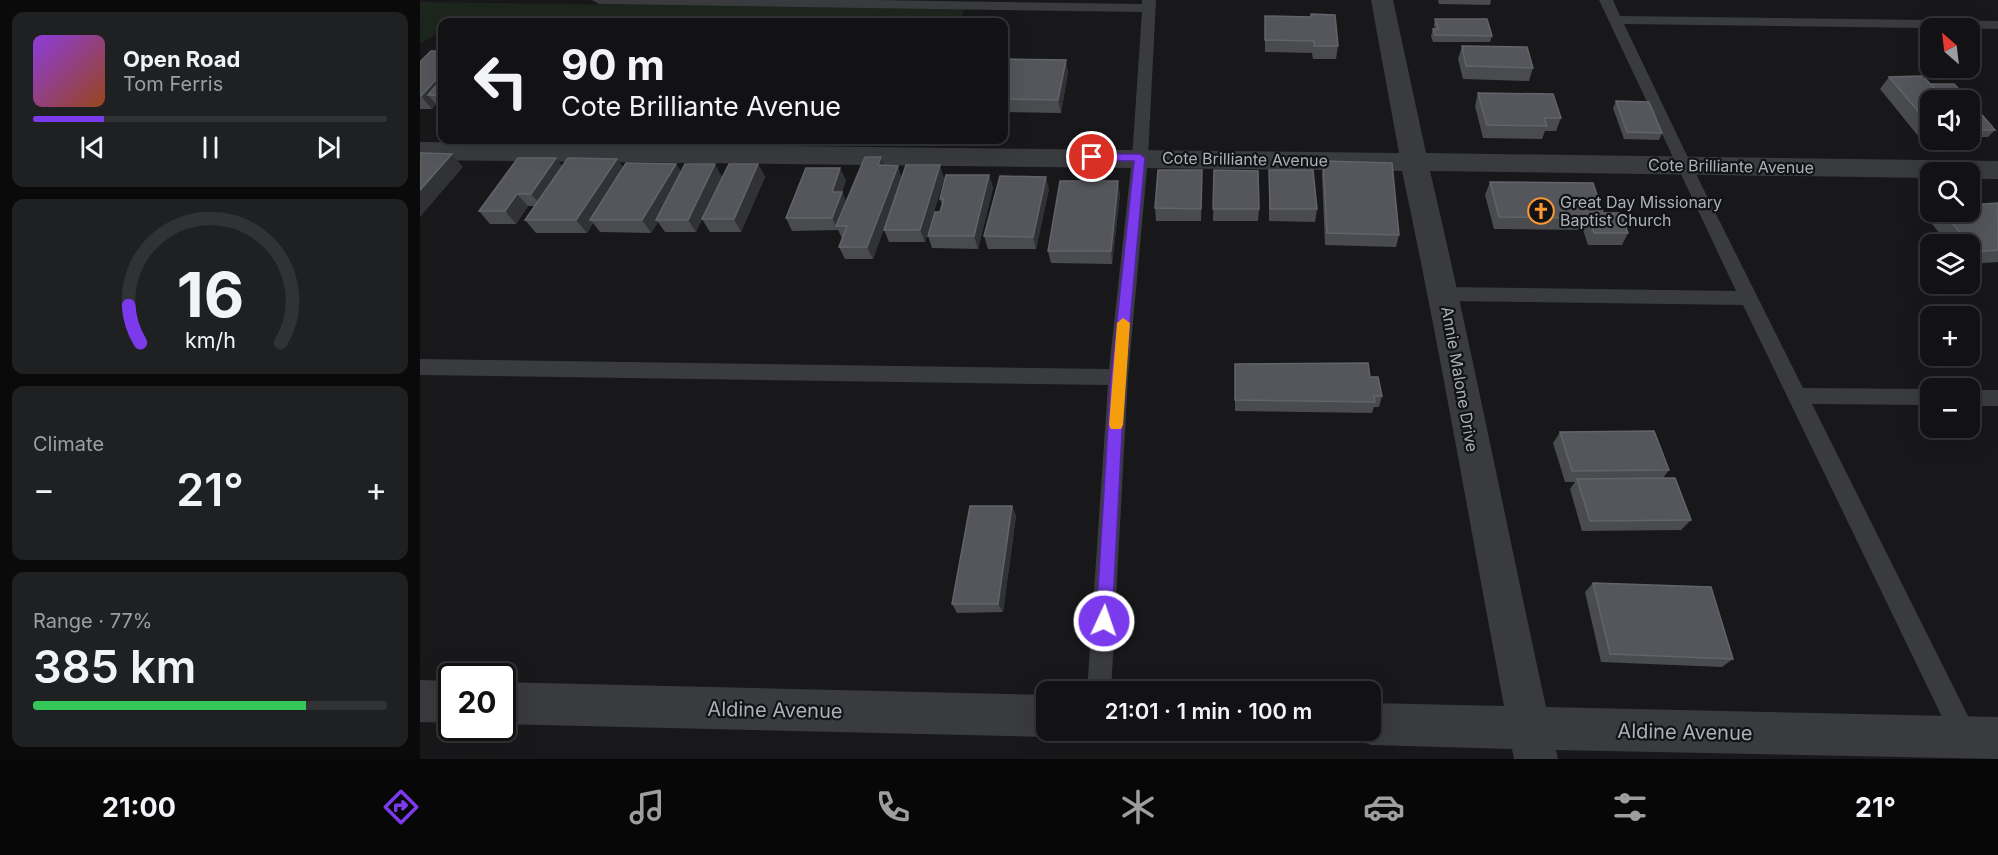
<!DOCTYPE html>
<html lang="en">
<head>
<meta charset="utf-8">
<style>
	:root { --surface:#121214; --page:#1f2022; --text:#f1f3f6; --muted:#9c9ea0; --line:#313234; --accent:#7c3aed }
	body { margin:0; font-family:Inter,sans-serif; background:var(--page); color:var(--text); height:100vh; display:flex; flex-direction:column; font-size:22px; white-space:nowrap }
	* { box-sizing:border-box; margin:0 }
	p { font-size:20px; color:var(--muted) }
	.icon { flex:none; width:33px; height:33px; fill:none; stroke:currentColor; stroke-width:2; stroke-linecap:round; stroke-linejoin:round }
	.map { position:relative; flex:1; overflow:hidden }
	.details { display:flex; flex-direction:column; gap:12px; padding:12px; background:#0a0a0b; width:420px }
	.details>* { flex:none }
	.top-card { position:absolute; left:18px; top:18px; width:570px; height:126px; border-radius:12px; box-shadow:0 6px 24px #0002,0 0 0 2px var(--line); background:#121214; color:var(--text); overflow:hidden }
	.needle { width:39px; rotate:332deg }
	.buttons { position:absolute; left:1500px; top:18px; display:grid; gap:12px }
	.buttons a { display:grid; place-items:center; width:60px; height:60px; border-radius:12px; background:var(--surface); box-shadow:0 6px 24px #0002,0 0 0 2px var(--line); font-size:30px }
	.speed { position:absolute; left:18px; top:663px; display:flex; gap:12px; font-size:30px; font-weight:700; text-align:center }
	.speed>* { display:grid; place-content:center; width:78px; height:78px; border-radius:50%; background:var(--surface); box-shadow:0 6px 24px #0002,0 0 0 2px var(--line); line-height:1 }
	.speed .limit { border:3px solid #111; border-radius:9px; background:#fff; color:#111 }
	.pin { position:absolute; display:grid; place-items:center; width:51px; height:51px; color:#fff; margin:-26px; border:3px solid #fff; border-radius:50%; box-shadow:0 2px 6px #0007 }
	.me { position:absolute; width:66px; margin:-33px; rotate:3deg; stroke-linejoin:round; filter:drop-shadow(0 0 4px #0008) }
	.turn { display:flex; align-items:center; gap:21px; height:126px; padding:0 24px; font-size:27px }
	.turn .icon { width:78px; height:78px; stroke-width:2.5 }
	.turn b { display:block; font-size:42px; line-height:51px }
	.big { font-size:45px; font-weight:600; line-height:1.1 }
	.details .tile { flex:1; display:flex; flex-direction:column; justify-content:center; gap:9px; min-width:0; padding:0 21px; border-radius:12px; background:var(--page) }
	.details .dial { align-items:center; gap:0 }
	.dial svg { height:156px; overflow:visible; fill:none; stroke:var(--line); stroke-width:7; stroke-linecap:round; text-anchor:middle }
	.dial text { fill:var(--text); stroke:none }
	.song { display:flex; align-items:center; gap:18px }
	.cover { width:72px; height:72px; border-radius:9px; background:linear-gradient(135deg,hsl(270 70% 55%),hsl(20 70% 35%)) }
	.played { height:6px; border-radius:3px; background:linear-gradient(90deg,var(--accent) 20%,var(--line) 20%) }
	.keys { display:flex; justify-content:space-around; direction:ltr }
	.heat { display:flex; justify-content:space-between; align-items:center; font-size:33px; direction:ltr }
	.charge { height:9px; border-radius:4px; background:linear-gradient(90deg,#34c759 77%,var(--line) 0) }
	.trip { position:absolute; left:616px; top:681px; width:345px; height:60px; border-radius:12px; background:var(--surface); box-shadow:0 6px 24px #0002,0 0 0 2px var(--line); font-weight:600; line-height:60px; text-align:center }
	.menu { display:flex; height:96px; justify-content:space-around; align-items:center; background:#070708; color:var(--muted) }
	.menu .icon { width:42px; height:42px }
	.menu .current { color:var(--accent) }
	.menu b { font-size:27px; color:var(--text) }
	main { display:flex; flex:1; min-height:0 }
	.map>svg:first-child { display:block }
</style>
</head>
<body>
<main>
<section class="details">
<div class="tile">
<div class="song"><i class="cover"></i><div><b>Open Road</b><p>Tom Ferris</p></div></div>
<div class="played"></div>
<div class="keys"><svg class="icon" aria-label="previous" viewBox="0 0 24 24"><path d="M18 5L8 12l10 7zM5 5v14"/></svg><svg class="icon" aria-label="pause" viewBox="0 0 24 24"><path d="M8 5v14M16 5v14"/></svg><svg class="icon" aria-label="next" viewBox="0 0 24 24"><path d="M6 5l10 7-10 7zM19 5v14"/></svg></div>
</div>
<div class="tile dial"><svg viewBox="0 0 100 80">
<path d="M14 69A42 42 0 1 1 86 69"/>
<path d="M14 69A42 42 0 0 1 8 50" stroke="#7c3aed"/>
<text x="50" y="56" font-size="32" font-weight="700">16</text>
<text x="50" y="72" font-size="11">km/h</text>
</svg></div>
<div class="tile"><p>Climate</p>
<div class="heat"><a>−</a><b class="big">21°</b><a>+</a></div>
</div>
<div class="tile"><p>Range · 77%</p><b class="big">385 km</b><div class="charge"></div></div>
</section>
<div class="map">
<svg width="1578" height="759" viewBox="0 0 1578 759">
	<rect width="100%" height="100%" fill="#18181a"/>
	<polygon fill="#1d261d" points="0,2 545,9 539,22 22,22 22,34 16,34 0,44"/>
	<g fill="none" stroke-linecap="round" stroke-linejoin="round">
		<g fill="#393b3f" fill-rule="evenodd">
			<polygon points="172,0 453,0 722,4 722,0 736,0 728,158 708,377 691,692 667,692 688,385 0,375 0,359 689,369 712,158 722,12 179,4"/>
			<polygon points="1179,0 1193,0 1200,16 1578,21 1578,29 1204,24 1272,166 1383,388 1510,389 1510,405 1392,404 1555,730 1559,739 1555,748 1546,752 1537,748 1323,305 1024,301 1018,299 1015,294 1018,289 1024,287 1316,291"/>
			<rect x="1550" y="390" width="28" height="16"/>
		</g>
		<g fill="#393b3f" fill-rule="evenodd">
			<path d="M951,0H973L1006,153L1578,161V179H1550V172H1510V178L1010,171C1052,349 1087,528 1126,707L1578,717V759L1136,750L1138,759H1094L1092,749L951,745L936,739L932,730H951V703L1084,706C1050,527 1020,348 982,171L0,160V142L979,153Z"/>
			<polygon points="0,680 32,681 32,723 0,722"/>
			<polygon points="82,682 627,695 627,730 642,730 627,737 82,724"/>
		</g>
	</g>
	<g fill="#494b4f">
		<polygon points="1018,0 1071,0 1070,5 1019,4"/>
		<polygon points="845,16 918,46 916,59 893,59 892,53 845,52"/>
		<polygon points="1015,19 1072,36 1070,42 1013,42 1011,36 1013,29 1015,29 1014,25"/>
		<polygon points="1042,46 1113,68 1109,81 1043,79 1038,59"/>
		<polygon points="22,51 22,108 19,108 16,104 12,109 0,109 0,62"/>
		<polygon points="584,59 648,72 641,113 584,112"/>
		<polygon points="1469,77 1510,100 1510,136 1499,137 1460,89"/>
		<polygon points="1058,93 1141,118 1136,131 1125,131 1122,139 1063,138 1055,106"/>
		<polygon points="1196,101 1242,133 1239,140 1204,139 1193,108"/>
		<polygon points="1550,101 1575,130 1568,137 1550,137"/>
		<polygon points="136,158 142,167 203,168 256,164 261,172 302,177 338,164 345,177 321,232 290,232 282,219 276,232 245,232 238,222 231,233 180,232 173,223 167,233 116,233 105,220 115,206 108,206 96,224 70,224 59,211"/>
		<polygon points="903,161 979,235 976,247 905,245 902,174"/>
		<polygon points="465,166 482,177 524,178 505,242 469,242 464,230 464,228 453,259 425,259 419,247 422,238 418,230 372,231 366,218 426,180 422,192 426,202"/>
		<polygon points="794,170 839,209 838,221 793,221"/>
		<polygon points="849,170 897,209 895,222 849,221"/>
		<polygon points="569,175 573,188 558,249 512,248 508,236 520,212 522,205 520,199"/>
		<polygon points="1070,182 1183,213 1208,233 1202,245 1168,245 1163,230 1074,229 1065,195"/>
		<polygon points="782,183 781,221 736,221 735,208"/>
		<polygon points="629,189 616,249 568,249 564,236"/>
		<polygon points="700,194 692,264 631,263 628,251"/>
		<polygon points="1578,203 1578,262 1550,264 1550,244 1528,244 1508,219 1515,212 1550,212"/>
		<polygon points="815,364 950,377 962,396 959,407 954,407 952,413 815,411"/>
		<polygon points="1140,432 1249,470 1243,478 1271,520 1261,530 1162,531 1150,489 1155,482 1145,482 1133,443"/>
		<polygon points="592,506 596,516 583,612 537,613 532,604"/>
		<polygon points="1173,583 1313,659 1302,667 1181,662 1165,592"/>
	</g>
	<g fill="#313235">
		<polygon points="646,60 648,72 641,113 638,100"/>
		<polygon points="22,73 22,95 8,95 16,104 12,109 1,96"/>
		<polygon points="32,154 43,167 0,217 0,190"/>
		<polygon points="461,157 466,170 458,165"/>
		<polygon points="136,158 146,171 122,206 111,194"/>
		<polygon points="197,159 206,171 170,220 173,223 167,233 156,220"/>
		<polygon points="256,164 264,177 236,220 238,222 231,233 222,220"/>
		<polygon points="295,164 302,177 276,232 268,220"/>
		<polygon points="338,164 345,177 321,232 314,219"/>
		<polygon points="520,165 524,178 505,242 500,230"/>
		<polygon points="478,166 482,179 453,259 447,247"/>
		<polygon points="420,168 426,180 422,192 427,204 416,226 412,218 412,192"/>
		<polygon points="569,175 573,188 558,249 554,236"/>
		<polygon points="626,177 629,189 616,249 613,237"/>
		<polygon points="698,181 700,194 692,264 691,251"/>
		<polygon points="97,194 108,206 96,224 85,211"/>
		<polygon points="592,506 596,516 583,612 578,604"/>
	</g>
	<g fill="#54565b" stroke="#61646a" stroke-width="1.5">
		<polygon points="891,14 915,15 918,46 894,46 894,41 845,40 845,16 891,17"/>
		<polygon points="1015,19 1067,19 1072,36 1015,35 1013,29 1018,29"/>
		<polygon points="1042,46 1107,47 1113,68 1046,66"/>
		<polygon points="11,51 22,51 22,73 1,96 0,96 0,62"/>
		<polygon points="584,59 646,60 638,100 584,99"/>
		<polygon points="1503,76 1525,100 1510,100 1510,124 1509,124 1469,77"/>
		<polygon points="22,79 22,95 8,95"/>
		<polygon points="1511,84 1534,84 1549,100 1525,100"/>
		<polygon points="1058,93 1133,94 1141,118 1124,118 1127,126 1067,125"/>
		<polygon points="1196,101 1229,102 1242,133 1207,132"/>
		<polygon points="1550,101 1575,130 1550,130"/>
		<polygon points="0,153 32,154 0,190"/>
		<polygon points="445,157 461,157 458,165 478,166 447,247 419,247 427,226 416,226"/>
		<polygon points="98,158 136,158 111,194 97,194 85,211 59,211"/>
		<polygon points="148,158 197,159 156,220 105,220"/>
		<polygon points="903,161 972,163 979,235 907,233"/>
		<polygon points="206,163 256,164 222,220 170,220"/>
		<polygon points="265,164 295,164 268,220 236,220"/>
		<polygon points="309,164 338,164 314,219 282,219"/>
		<polygon points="486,165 520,165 500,230 464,230"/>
		<polygon points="386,168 420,168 412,192 422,192 412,218 366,218"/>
		<polygon points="738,170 782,170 781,209 735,208"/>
		<polygon points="794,170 838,171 839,209 793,209"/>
		<polygon points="849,170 893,170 897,209 850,209"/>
		<polygon points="526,175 569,175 554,236 508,236 515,212 520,212 524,199 520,199"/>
		<polygon points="580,176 626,177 613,237 564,236"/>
		<polygon points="640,181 698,181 691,251 628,251"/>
		<polygon points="1070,182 1173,183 1183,213 1201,213 1208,233 1174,233 1169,218 1079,217"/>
		<polygon points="1578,203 1578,250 1556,252 1523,212 1550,212 1550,205"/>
		<polygon points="948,363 950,377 958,377 962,396 954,396 955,402 815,400 815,364"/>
		<polygon points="1234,431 1249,470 1152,471 1140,432"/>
		<polygon points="1255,478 1271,520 1170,521 1157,479"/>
		<polygon points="550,506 592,506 578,604 532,604"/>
		<polygon points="1173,583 1291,587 1313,659 1190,654"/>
	</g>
	<polygon fill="#7c3aed" stroke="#51269a" stroke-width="1.5" points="672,154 720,154 725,158 705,377 692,621 690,626 684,629 678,626 676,621 691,377 714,161 668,160 668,155"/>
	<polygon fill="#f59e0b" points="703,318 710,323 703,425 701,429 691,429 689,425 697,323"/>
	<defs>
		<g id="church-ring" transform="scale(1.35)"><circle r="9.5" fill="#131315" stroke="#fb982f" stroke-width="1.5"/><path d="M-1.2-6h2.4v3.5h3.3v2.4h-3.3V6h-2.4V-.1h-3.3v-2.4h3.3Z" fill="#fb982f"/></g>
	</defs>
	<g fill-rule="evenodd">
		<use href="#church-ring" x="1121" y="211"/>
	</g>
	<g text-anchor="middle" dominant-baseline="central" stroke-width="4.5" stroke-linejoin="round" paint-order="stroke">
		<g font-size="16" fill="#a9b1bb" stroke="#131315">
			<text transform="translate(825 159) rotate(1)">Cote Brilliante Avenue</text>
			<text transform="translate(1311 166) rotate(1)">Cote Brilliante Avenue</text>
			<text transform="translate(1040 379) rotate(80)">Annie Malone Drive</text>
		</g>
		<g font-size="16" fill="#a9b1bb" stroke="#131315" text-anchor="start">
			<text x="1140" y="202">Great Day Missionary<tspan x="1140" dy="18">Baptist Church</tspan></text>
		</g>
		<g font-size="20" fill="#a9b1bb" stroke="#131315">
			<text transform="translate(355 710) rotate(1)">Aldine Avenue</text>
			<text transform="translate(1265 732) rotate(1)">Aldine Avenue</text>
		</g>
	</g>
</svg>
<div class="buttons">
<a><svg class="needle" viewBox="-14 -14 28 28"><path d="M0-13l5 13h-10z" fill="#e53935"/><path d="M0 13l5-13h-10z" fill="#9c9ea0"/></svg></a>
<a><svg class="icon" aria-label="sound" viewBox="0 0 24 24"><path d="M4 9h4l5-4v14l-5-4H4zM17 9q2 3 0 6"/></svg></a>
<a><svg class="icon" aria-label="search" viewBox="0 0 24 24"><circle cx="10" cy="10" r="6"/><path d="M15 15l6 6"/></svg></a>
<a><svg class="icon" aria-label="layers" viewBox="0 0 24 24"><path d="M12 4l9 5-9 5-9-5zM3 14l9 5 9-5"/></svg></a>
<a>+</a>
<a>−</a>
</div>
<div class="speed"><div class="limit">20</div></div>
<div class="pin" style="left:672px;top:157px;background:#d93025"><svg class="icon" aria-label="arrive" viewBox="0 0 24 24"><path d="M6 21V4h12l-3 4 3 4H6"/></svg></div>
<svg class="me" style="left:684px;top:621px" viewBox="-20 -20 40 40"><circle r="17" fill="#7c3aed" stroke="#fff" stroke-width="3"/><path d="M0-11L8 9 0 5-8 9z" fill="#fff"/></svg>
<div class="trip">21:01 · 1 min · 100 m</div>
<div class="top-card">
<div class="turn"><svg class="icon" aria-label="left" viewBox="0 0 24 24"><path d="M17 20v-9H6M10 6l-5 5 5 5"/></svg><div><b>90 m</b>Cote Brilliante Avenue</div></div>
</div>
</div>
</main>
<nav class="menu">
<b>21:00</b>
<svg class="icon current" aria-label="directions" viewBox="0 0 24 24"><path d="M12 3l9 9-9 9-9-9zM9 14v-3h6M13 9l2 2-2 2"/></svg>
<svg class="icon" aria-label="music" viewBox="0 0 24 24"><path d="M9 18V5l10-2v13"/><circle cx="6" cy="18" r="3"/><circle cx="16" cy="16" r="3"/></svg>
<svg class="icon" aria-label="phone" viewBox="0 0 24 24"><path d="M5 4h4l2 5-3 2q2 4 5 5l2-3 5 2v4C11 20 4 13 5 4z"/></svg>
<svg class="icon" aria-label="climate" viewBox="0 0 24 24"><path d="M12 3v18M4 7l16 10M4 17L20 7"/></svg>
<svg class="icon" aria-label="car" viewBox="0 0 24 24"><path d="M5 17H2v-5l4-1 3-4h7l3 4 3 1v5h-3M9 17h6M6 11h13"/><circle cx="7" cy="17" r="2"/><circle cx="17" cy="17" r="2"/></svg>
<svg class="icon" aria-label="filters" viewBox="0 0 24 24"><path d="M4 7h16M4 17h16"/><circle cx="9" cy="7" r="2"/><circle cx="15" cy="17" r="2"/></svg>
<b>21°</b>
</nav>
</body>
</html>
